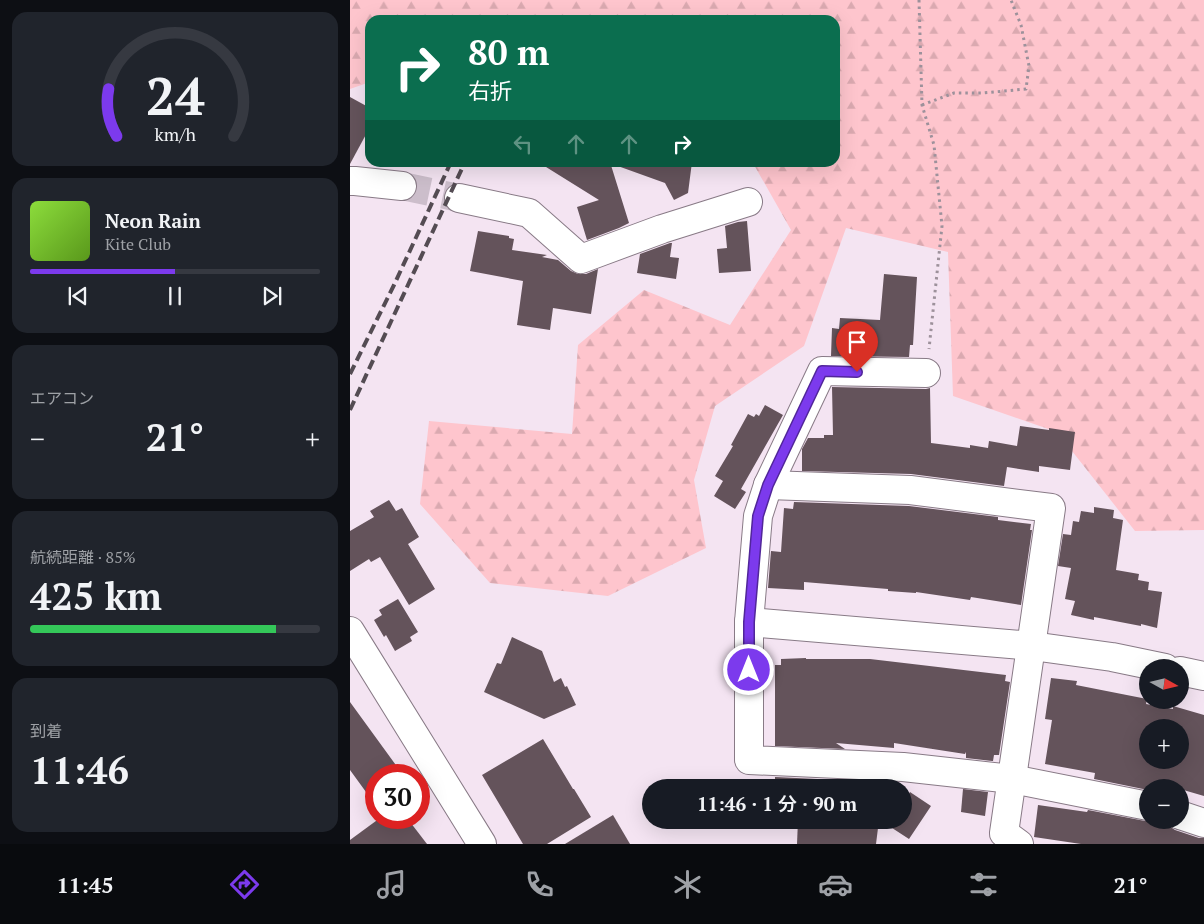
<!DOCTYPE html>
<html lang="ja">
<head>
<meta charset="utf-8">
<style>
	:root { --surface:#171b24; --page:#20242c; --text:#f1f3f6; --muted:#9ea1a6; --line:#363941; --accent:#7c3aed }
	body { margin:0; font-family:"PT Serif","Noto Sans JP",serif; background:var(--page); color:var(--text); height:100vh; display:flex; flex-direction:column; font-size:19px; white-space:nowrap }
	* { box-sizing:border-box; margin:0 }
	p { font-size:16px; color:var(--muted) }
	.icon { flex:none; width:28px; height:28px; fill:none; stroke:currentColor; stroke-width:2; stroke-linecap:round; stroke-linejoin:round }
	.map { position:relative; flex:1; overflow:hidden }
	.drawer { display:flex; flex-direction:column; gap:12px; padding:12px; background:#0d0f14; width:350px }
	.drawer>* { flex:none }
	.banner { position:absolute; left:15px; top:15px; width:475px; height:152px; border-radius:15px; box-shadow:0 5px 20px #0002; background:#0b6e4f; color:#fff; overflow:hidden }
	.needle { width:32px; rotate:98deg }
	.buttons { position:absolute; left:789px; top:659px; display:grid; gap:10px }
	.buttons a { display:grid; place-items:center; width:50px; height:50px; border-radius:50%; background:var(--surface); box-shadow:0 5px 20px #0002; font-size:25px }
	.speed { position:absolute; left:15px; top:764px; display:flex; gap:10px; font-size:25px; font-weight:700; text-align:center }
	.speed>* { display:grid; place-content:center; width:65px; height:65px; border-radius:50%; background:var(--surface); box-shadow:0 5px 20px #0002; line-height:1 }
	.speed .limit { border:8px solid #d22; background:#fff; color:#111 }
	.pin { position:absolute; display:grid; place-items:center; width:42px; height:42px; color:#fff; margin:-51px -21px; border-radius:50% 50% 50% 0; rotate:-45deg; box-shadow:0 0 5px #0007 }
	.pin .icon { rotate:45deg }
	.me { position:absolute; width:55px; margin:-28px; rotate:0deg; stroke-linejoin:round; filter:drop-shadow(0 0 4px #0008) }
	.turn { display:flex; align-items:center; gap:18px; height:105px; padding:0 20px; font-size:22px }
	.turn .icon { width:65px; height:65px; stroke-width:2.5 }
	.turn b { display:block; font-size:35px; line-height:42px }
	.lanes { display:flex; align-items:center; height:48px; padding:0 20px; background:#0003; justify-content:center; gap:25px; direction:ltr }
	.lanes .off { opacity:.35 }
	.big { font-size:38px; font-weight:600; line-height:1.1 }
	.drawer .tile { flex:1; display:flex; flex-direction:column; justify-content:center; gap:8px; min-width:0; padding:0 18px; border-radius:15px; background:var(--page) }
	.drawer .dial { align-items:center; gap:0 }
	.dial svg { height:130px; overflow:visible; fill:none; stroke:var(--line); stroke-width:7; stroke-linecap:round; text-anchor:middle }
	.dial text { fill:var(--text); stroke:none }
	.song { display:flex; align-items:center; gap:15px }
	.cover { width:60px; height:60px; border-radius:8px; background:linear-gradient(135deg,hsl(90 70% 55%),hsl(90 70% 35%)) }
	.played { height:5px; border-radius:2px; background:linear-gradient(90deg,var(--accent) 50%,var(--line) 50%) }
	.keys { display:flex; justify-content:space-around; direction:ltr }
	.heat { display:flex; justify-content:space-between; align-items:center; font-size:28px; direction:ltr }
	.charge { height:8px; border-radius:4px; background:linear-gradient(90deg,#34c759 85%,var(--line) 0) }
	.trip { position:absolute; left:292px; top:779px; width:270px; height:50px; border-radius:25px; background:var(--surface); box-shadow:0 5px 20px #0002; font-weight:600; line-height:50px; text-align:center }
	.tabs { display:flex; height:80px; justify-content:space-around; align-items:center; background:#090b0e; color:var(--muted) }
	.tabs .icon { width:35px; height:35px }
	.tabs .active { color:var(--accent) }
	.tabs b { font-size:22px; color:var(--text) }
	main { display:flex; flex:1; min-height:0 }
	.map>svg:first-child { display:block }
</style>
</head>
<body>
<main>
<section class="drawer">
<div class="tile dial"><svg viewBox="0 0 100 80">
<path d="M14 69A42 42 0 1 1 86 69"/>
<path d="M14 69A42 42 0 0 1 9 40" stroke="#7c3aed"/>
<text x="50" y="56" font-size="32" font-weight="700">24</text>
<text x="50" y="72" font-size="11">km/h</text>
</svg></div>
<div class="tile">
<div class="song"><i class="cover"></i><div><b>Neon Rain</b><p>Kite Club</p></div></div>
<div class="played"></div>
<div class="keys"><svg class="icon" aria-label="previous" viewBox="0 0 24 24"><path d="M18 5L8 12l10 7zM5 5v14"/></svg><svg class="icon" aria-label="pause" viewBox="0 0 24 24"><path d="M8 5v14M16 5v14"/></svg><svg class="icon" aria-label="next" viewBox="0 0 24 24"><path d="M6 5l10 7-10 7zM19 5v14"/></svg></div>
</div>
<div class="tile"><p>エアコン</p>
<div class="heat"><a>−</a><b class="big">21°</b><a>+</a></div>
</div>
<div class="tile"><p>航続距離 · 85%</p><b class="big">425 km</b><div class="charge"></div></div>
<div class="tile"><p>到着</p><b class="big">11:46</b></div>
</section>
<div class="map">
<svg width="854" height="844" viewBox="0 0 854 844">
	<defs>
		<pattern id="forest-firs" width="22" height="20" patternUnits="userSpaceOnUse" patternTransform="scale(1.25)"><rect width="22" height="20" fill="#fec5cd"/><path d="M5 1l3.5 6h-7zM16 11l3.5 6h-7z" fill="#daa9b0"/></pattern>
	</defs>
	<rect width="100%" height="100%" fill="#f4e4f2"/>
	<polygon fill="url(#forest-firs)" points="0,0 854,0 854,530 785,531 707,432 603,396 598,252 496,228 454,346 365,406 344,480 356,548 258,596 140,583 70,504 79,421 222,434 228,345 294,290 380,325 441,230 403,163 485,162 485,20 20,20 20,82 0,89"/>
	<g fill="#64535b" fill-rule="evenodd">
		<polygon points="0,97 20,108 20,127 0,164"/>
		<polygon points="188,162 260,162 279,223 269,228 237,240 227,207 249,200"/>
		<polygon points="266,162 342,162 338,193 324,200 315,183 265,165"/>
		<polygon points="397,221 401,271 369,273 367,249 377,248 375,226 388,222"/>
		<polygon points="128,231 159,236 159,238 164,239 162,250 197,255 192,257 208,260 221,271 228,274 236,274 248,269 241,314 203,308 200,330 167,325 173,281 120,271"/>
		<polygon points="320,243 322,243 320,257 329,258 326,279 287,273 290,254"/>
		<polygon points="534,274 567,277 563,345 560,345 559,357 481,356 482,328 489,329 490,318 530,320"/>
		<polygon points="482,387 576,389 580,388 581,443 620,448 620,445 638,448 639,441 667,446 670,426 699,430 699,428 725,432 720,470 689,466 689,472 657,467 654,486 561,474 452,471 452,449 458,438 474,438 474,435 483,435"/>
		<polygon points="415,405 433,415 391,489 396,492 385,509 364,496 373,481 365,476 383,446 381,445 398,414 404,417 406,414 409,416"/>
		<polygon points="39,500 46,511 52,508 69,537 58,544 85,589 59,605 30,557 21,562 19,559 0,571 0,531 24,517 20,511"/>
		<polygon points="444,502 559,506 648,517 648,520 681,524 680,530 682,530 671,605 621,597 620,600 566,592 566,593 538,591 538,589 454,582 454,590 418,588 421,551 431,552 434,508 443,509"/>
		<polygon points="744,507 764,510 763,518 773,520 766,570 789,574 788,580 799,582 798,590 812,592 807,628 791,624 791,626 744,617 744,620 721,615 725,601 715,599 721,568 708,566 713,534 721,535 723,521 729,522 731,511 744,513"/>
		<polygon points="48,599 68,632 60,637 62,641 45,651 36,635 34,637 24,620 32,615 29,610"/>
		<polygon points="162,637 192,651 204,682 211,678 215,687 217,686 226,705 194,719 134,692 147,663 151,664"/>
		<polygon points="456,658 456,659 520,659 656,675 655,681 660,682 649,755 644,755 643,761 642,761 616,758 616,752 615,754 544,743 544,748 486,743 495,749 425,746 425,665 431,665 431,659"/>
		<path d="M701,678L727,681L726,685L797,699L796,704L823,709V706L854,715V796L830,789V788L820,786V788H798V790L744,779L745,773L695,764L702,720L695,719ZM798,728H830V760H798Z"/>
		<polygon points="0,702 48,768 39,775 26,775 26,784 16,792 0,770"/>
		<polygon points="193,739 223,789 224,789 241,817 197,844 173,844 132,775"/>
		<polygon points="425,777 532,782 531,788 425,788"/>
		<polygon points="613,789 638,792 635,816 611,812"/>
		<polygon points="560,792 581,806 559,839 539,826 542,820 554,820 554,802"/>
		<polygon points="688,805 737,812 738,810 795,821 812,820 812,824 819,826 825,830 849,838 854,838 854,844 731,844 684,837"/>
		<polygon points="263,815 280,844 215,844"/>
		<polygon points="30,818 57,818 77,844 0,844 0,840"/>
		<polygon points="448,820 529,820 526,844 447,844"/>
	</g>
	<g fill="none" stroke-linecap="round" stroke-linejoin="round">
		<polyline stroke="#ccbecb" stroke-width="28" stroke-dasharray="28 14" stroke-linecap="butt" points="52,186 109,198"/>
		<g stroke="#887a86" stroke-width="30">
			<g id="minor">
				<polyline points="0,181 5,181 52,186"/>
				<polyline points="109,198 179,213 231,259 312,229 398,202"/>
				<polyline points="576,373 472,371 418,485 408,516 399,622 399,760 553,767 662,779 798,806"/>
				<polyline points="418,485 560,490 701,508 654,833 669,844"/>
				<polyline points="399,622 682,646 762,657 815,668"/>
				<polyline points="0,631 132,844"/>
				<polyline points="830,671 854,676"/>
				<polyline points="830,815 854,823"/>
			</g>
		</g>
		<g stroke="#9d919b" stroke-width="3" stroke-dasharray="2.5 4" stroke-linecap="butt">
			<polyline points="569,0 572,105 584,145 592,226 579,349"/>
			<polyline points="572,105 604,93 633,93 676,89 679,66 671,25 661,0"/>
		</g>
		<use href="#minor" stroke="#fff" stroke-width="28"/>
		<g stroke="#544c53" stroke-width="4" stroke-dasharray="10 5" stroke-linecap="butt">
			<polyline points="0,374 44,285 101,162"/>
			<polyline points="0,410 115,162"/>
		</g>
	</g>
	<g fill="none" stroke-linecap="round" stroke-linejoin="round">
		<g stroke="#51269a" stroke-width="12">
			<polyline id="route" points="399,670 399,622 408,516 418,485 472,371 507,372"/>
		</g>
		<use href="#route" stroke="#7c3aed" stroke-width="9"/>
	</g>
</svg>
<div class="buttons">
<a><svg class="needle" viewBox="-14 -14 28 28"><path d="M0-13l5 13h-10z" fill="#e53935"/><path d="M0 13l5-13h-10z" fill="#9ea1a6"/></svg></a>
<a>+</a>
<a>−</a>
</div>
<div class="speed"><div class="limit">30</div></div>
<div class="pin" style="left:507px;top:372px;background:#d93025"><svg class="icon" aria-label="arrive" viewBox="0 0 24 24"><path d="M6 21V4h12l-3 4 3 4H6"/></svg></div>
<svg class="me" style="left:399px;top:670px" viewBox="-20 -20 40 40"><circle r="17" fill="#7c3aed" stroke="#fff" stroke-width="3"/><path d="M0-11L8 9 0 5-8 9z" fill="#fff"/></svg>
<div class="trip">11:46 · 1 分 · 90 m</div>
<div class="banner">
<div class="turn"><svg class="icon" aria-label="right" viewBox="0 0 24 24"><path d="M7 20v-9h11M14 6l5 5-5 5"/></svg><div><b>80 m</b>右折</div></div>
<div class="lanes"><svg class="icon off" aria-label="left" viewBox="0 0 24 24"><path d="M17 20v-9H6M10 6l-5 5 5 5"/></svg><svg class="icon off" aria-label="ahead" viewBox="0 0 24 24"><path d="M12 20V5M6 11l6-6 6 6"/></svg><svg class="icon off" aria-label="ahead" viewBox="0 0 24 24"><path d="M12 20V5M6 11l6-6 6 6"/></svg><svg class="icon" aria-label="right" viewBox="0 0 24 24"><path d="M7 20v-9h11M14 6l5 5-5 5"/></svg></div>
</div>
</div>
</main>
<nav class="tabs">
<b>11:45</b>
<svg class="icon active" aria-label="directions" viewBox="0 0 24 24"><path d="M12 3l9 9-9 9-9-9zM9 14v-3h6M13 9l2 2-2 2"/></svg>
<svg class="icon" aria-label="music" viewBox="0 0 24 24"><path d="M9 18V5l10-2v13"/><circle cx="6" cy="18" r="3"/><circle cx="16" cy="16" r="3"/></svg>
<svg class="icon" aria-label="phone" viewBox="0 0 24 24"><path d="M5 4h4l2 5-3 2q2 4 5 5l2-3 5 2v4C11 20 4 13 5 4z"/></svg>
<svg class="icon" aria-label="climate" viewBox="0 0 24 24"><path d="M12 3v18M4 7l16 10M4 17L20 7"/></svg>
<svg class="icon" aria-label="car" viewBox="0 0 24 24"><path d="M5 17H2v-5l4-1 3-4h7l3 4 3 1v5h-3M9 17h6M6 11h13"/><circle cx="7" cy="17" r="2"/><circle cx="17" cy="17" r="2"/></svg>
<svg class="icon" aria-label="filters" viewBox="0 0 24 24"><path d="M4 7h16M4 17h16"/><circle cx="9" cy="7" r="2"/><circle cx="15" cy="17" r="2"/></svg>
<b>21°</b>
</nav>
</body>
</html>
